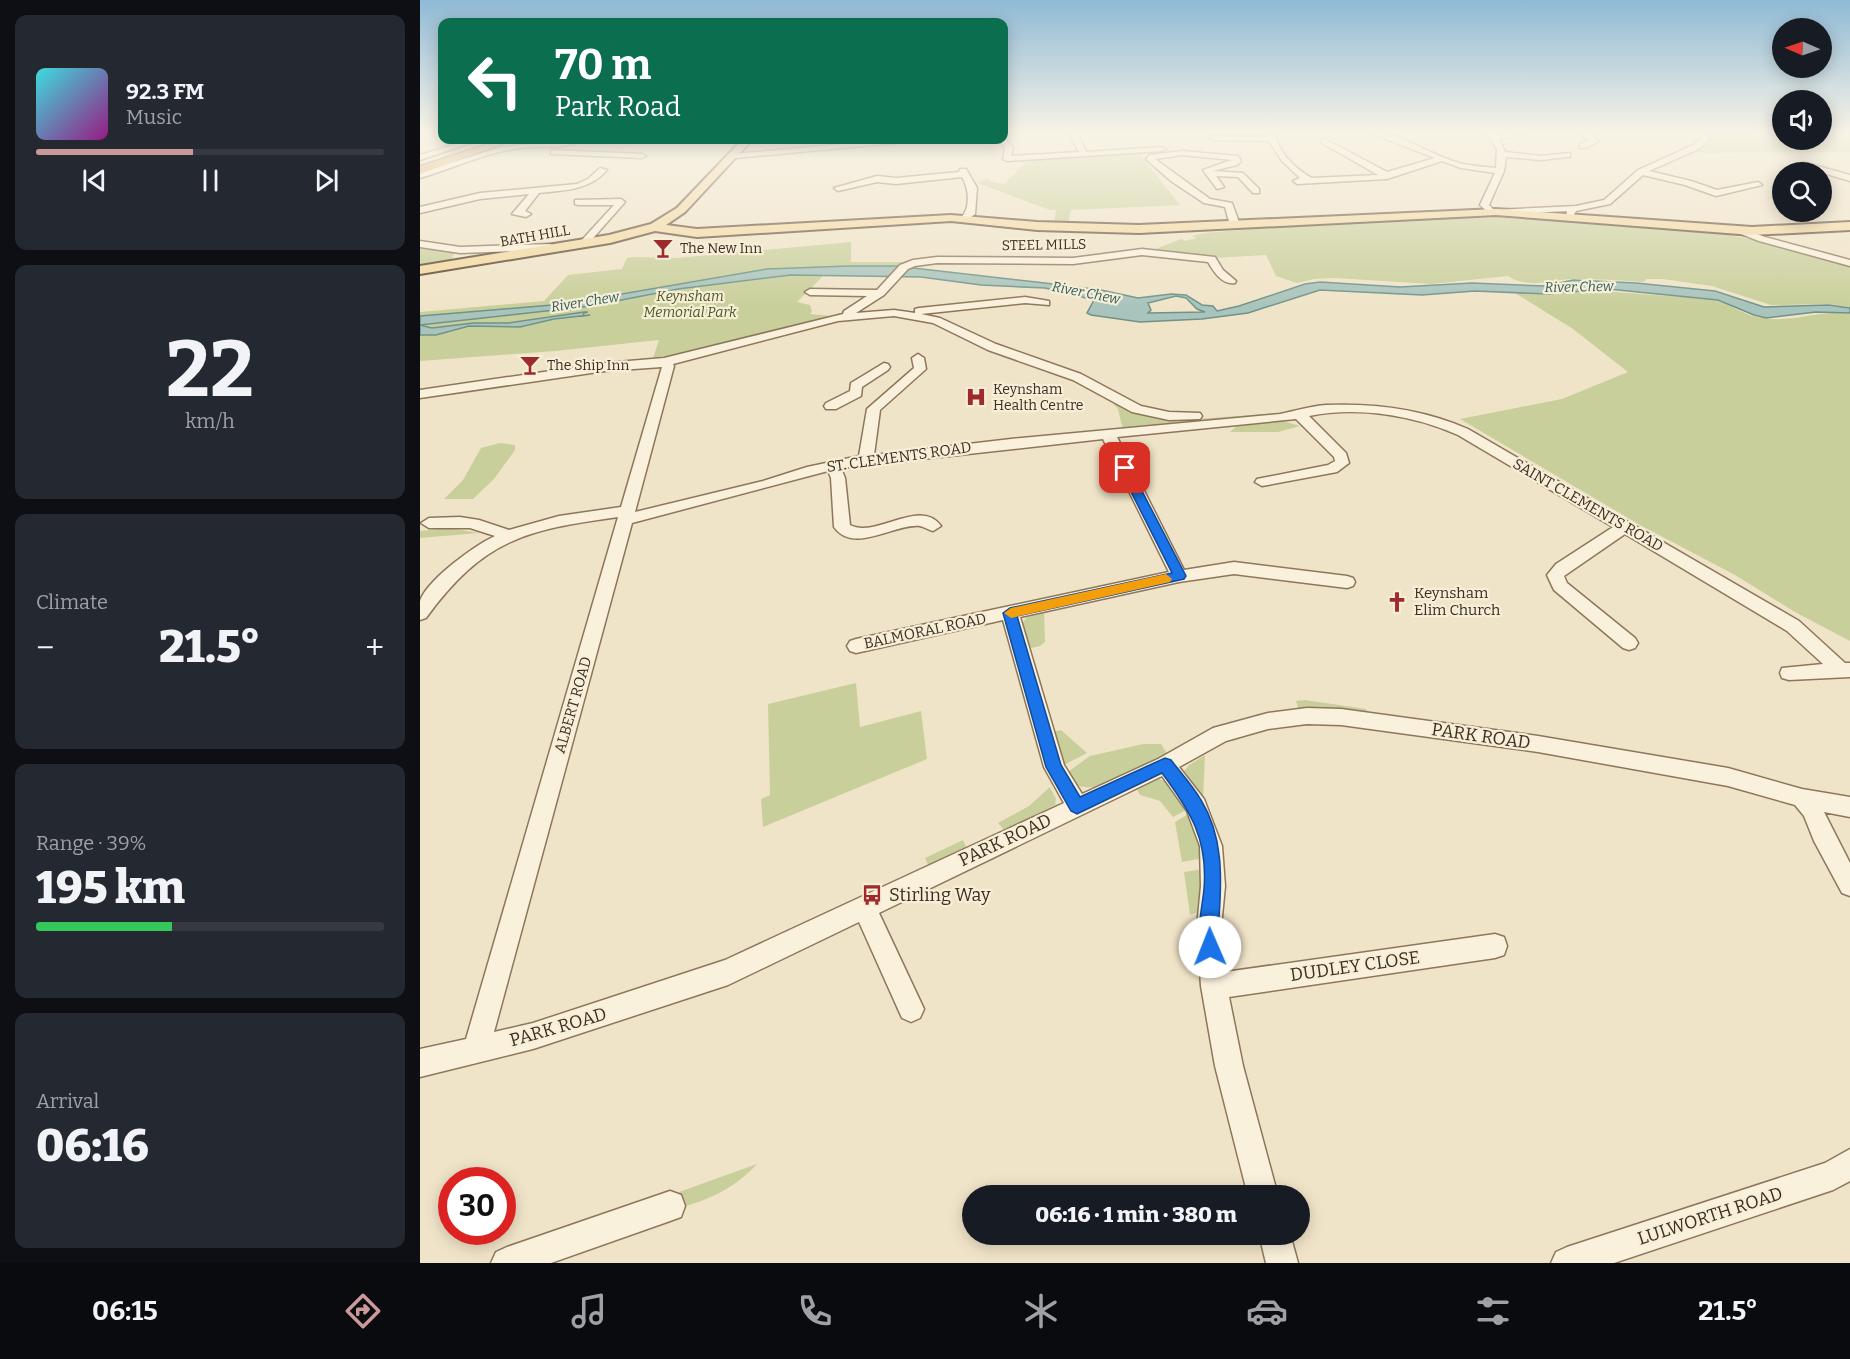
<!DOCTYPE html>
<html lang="en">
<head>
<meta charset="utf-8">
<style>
	:root { --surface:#171b24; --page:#242831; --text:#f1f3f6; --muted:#9ea1a6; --line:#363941; --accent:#cc999b }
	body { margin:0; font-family:Bitter,serif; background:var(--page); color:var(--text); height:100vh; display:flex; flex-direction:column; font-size:22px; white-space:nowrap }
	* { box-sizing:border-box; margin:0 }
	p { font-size:20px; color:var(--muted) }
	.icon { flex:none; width:33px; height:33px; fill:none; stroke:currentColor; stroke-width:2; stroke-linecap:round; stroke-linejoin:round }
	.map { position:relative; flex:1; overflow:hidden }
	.details { display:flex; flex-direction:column; gap:15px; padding:15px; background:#0d0f14; width:420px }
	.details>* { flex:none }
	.banner { position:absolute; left:18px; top:18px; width:570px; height:126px; border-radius:12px; box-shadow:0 3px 15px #0003; background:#0b6e4f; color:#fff; overflow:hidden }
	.needle { width:39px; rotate:272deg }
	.controls { position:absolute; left:1352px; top:18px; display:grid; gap:12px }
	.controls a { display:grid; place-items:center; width:60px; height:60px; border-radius:50%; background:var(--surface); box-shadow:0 3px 15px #0003; font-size:30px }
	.speed { position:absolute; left:18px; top:1167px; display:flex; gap:12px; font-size:30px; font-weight:700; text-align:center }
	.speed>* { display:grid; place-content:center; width:78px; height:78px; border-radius:50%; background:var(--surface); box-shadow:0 3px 15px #0003; line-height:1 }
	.speed .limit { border:9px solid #d22; background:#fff; color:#111 }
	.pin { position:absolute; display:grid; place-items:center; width:51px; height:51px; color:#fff; margin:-26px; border-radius:12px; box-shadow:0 3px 9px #0006 }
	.me { position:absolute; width:66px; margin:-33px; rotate:359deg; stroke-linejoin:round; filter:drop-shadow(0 0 4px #0008) }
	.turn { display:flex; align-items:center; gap:21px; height:126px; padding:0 18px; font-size:27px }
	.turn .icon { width:78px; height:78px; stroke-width:2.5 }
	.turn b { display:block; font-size:42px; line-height:51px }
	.big { font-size:45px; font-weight:800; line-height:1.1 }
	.details .tile { flex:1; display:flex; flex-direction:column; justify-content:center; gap:9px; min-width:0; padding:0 21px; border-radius:12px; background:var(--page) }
	.details .dial { align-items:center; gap:0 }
	.dial b { font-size:78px; line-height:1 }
	.song { display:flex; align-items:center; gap:18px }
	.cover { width:72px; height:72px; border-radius:9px; background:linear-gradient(135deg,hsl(180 70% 55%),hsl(310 70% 35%)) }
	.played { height:6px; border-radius:3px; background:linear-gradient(90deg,var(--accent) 45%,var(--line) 45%) }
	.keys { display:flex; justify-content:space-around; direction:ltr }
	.heat { display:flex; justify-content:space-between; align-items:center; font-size:33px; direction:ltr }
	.charge { height:9px; border-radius:4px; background:linear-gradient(90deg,#34c759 39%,var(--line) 0) }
	.trip { position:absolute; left:542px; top:1185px; width:348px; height:60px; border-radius:30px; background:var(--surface); box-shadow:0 3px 15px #0003; font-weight:800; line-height:60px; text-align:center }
	.dock { display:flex; height:96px; justify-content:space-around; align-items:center; background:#090b0e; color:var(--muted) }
	.dock .icon { width:42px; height:42px }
	.dock .current { color:var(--accent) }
	.dock b { font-size:27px; color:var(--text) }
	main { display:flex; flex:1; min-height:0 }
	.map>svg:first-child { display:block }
</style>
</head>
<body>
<main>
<section class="details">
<div class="tile">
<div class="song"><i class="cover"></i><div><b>92.3 FM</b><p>Music</p></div></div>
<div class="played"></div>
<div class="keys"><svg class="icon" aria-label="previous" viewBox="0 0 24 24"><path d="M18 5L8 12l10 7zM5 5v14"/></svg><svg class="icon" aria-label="pause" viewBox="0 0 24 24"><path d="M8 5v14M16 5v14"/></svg><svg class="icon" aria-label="next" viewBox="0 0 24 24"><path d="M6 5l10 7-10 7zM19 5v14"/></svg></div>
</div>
<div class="tile dial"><b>22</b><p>km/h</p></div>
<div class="tile"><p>Climate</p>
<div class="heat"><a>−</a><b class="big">21.5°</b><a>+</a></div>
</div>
<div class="tile"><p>Range · 39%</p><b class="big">195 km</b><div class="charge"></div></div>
<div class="tile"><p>Arrival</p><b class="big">06:16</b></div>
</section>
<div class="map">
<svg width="1430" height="1263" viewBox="0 0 1430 1263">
	<rect width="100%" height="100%" fill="#f0e4c8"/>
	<g fill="#c9cf9b">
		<polygon points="1290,131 1362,131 1362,140 1401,140 1401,131 1430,131 1430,152 1279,153 1277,150 1289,142"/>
		<polygon points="718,152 760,205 651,210 648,223 634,223 636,210 630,210 557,183 568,179 571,182 584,184 609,160"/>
		<path d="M1071,215L1294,232L1341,241L1430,265V307L1410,304L1351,305L1292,286L1243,279H1226L1224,282C1200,280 1176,279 1152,279C1131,280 1107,289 1088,276L1011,284L915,278L894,279L877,283L856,276L846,255L794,258L733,250L761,239L766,241L776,238L772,236L785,233L911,222Z"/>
		<polygon points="431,242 431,262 482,262 478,266 413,266 377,302 390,305 392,312 390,314 411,316 297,348 233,358 239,340 135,351 0,361 0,312 124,301 148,275 202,269 207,258 212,257 257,258"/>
		<polygon points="0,248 35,251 30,263 0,267"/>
		<path d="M1180,291L1291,299C1313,304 1324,318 1352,319C1379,321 1399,310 1430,314V641L1375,612L1315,575L1220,525L1040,419L1142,399L1208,372L1153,329L1095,293L1137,294Z"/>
		<polygon points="692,402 776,419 871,412 863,415 703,430 698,409"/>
		<polygon points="863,421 880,426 858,432 810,432 817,426"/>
		<polygon points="80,443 95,445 95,450 74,479 53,499 24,499 43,480 61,448"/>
		<polygon points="30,528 59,533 0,538 0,531"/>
		<polygon points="624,613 625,642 620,646 607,649 602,624 607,617"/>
		<polygon points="436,683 440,727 501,711 507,759 343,827 341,799 350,795 348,704"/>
		<polygon points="885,700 946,709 949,714 879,710 876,701"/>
		<polygon points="641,730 667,753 642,766 632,732"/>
		<path d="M723,744H741L748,755C727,764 686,791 664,787C655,786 650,781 645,774L670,756Z"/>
		<polygon points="785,755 783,799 764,771 769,765"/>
		<polygon points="739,779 748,782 768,809 753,817 740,801 720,795 715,785"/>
		<polygon points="630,787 636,799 635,805 584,830 578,823 609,806"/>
		<polygon points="770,813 784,858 762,862 755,822"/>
		<polygon points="543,840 547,849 509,867 505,858"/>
		<polygon points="784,869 781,911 770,915 764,872"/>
		<path d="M337,1164C316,1187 288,1201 258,1208L259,1192Z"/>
	</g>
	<g fill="#a9c4bc" stroke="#6f938a" stroke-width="1.5" fill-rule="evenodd">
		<path d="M429,266H476L625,283L681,290L718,298L751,294L766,295L782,305L793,306L797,311L819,306L885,284L900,282L980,287L1052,283L1125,286L1153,280L1216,283L1295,291L1344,307L1409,305L1430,308V313L1396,312L1346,318L1334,315L1298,300L1188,289L1127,294L1055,291L1002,295L900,290L828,313L782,319L720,322L671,315L667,313L674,300L625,288L561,285L501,277L371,275L258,289L171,306L0,325V316L144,304L347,269ZM756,296L766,298L777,309L785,312L728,313L731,310L728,303Z"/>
		<polygon points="164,312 168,312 164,313 163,316 170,315 134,319 100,327 49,326 16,335 0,335 0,325 12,328 53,323 88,323"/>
	</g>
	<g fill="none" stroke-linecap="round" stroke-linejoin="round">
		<g stroke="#8d765c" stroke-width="3">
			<g id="minor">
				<polygon points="648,131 656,131 666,152 742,147 746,149 742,151 587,161 583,159 585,148 580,140 584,140 584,137 593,148 591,156 659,152"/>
				<path d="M846,131H854C857,151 875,169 892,178L958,175L902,143V139H905L967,172L1015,158L945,131C980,131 1010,156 1043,164C1054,166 1065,167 1076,168L1077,149L1065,131H1072L1076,135L1116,131L1079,139L1085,152L1121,156L1150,153V157H1147L1121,160L1086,157L1084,171L1069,205L1074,210L1156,206L1184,200L1218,170L1273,145L1280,139L1281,131H1289L1288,140L1279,149L1229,171L1271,181L1297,190L1338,182L1342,185L1296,196L1265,185L1223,175L1190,204L1156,211L1152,218H1146L1147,211L1071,215L1060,205L1075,173L1041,168L1022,161L967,179L877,184L873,181L880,178L862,161L849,141L793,140L789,138L793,136L847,137Z"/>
				<polygon points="1157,131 1166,131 1179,141 1166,148 1160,148 1160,144 1169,141"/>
				<polygon points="49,140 59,140 0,160 0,155"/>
				<path d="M151,140H162C148,148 128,147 112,147C72,149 37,167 0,178V172L82,147Z"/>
				<polygon points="468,140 491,140 487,142 315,158 311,156 315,154"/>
				<polygon points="134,150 222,154 226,156 222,158 131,154 131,150"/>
				<polygon points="762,151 818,156 821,161 817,165 792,171 823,173 839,189 839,193 833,193 818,177 796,176 804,187 797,189 783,170 812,160 762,155 735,159 790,199 812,203 820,225 818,227 810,225 805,207 784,203 751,181 726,159 730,155"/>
				<polygon points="1383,162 1430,175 1430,181 1380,166 1379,164"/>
				<path d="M180,168L187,170C168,191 145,190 119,193L105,211L111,214L106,217L92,214L109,194L60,199L0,213V207L60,193L157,184L168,179Z"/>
				<path d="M540,169H546L557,188L555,214L546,221L541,218C551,207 549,189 542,177L476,184L457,182L418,191L414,188L457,176L476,178L539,172Z"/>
				<polygon points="155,200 201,199 205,202 167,245 161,245 161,241 194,205 158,205 155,204"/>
				<polygon points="1319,227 1345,237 1430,260 1430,266 1339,241 1316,232 1314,230"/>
				<polygon points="0,241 40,247 130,244 135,247 130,250 40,253 0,247"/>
				<path d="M722,249L795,257L803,270L816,281L815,283C802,285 794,272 788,262L722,255L653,264L517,263L495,266L488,269L464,295L436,313L474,310L495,313V309L499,308L605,297L629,301V305L605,303L501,314L520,318L576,344L661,374L721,406L749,412L780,413L782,416L780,419L749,420L712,412L653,380L568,350L513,323L474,316L418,321L253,364L254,366L215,512L343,481L387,467L439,456L447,409L494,368L492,358L498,354L504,358L506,369L460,410L454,455L591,439L860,414C875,411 891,406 906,405C955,403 1003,409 1048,429L1379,621L1425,663H1430V677L1369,680L1362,678L1360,673L1362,668L1403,664L1367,631L1205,534L1144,576L1147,583L1215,638L1218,643L1215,648L1209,650L1203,648L1134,590L1127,575L1136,564L1193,527L1038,435C994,415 937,406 889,416L926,453L929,463L917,472L842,486L835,482L837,479L908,465L915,461L914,457L876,419L697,437L764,570L814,562L927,576L933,578L935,582L933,586L927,588L814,574L759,582L600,617L644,765L662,794L738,759L793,728L848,713L887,708L921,709L1118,736L1308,768L1382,789L1430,797V817L1404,812L1430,863V896L1422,893L1394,841L1384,816L1375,805L1308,786L1118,752L921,725L887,724L848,729L806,741L759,767L784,799L802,846L805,886L801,927L805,972L1075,934L1084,937L1087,946L1084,955L1075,958L809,997L823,1066L858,1196H828L795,1066L781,986L777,927L781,886L780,846L767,811L742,776L459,913L504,1009L500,1018L491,1022L482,1018L439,922L308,985L113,1049L0,1077V1049L46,1039L198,517C105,530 64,539 6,618L0,620C0,615 0,606 0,601C7,580 55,545 75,536L50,528H9L1,523L9,518L40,517L59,520L89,530L139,516L201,507L242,367L185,371L0,398V390L185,363L244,358L423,314L424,311L447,296L390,295L385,292L390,289L457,290L480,265L493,260L517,257L653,258ZM683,439L749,572L436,639L430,641L427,646L430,651L436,653L583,620L624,767L644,803L305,960L113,1023L74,1032L212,523L408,471L411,478L414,527C434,555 475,523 500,526C504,527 509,530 513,531L521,526C500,497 456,539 430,525L425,478L421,468Z"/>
				<polygon points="464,363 468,364 470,367 468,370 442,387 441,396 416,409 406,409 404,406 406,403 430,391 431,383"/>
				<polygon points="1430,1149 1430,1181 1413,1190 1194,1263 1131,1263 1136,1252 1147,1247 1405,1163"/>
				<polygon points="250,1191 261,1195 265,1206 261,1217 250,1221 131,1263 71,1263 76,1252 87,1247"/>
				<polygon points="839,1234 870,1234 878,1263 846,1263"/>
			</g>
		</g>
		<g stroke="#5b4430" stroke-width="4">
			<polygon id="major" points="322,140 332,140 265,212 246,225 277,229 531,215 617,222 719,225 1076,209 1332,227 1430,222 1430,230 1332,235 1076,215 719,233 617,230 531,221 277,237 235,231 190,243 0,274 0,266 189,235 231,224 257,208"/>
		</g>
		<g stroke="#5b4430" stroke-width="2">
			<polygon id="highway" points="79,140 93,140 0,174 0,166"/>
		</g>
		<use href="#minor" fill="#faf1dc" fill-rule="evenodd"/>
		<use href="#major" fill="#f3d9a0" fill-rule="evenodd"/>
		<use href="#highway" fill="#e0a458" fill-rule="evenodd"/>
	</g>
	<linearGradient id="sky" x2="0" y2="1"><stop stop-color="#8fbad6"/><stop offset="0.43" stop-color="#f8f3e6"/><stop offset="1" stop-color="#f8f3e6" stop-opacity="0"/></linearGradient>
	<rect width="1430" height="308" fill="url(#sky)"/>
	<path fill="#1a73e8" stroke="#114b97" stroke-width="1.5" d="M705,464L710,468L766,576L764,579L597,616L641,765L660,797L745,758L751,760C761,773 773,786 781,800C803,836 802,877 799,917C798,929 802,942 797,953L790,956L784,953C775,933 782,910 784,889C788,839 771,812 742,773L663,811L657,814L651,811L626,767L583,613L590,608L752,573L699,468Z"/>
	<polygon fill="#f59e0b" points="746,574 752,579 750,582 591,618 584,613 591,608"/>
	<defs>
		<g id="bar-bare" transform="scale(1.62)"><path d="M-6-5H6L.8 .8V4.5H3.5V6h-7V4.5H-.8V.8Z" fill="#9e2a2b" stroke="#f7eed8" stroke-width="2.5" paint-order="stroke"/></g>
		<g id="hospital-bare" transform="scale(1.62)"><path d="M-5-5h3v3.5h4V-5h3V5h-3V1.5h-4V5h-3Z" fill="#9e2a2b" stroke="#f7eed8" stroke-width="2.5" paint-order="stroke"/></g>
		<g id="church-bare" transform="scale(1.62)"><path d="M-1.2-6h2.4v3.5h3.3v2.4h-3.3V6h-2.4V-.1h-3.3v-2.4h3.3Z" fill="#9e2a2b" stroke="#f7eed8" stroke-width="2.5" paint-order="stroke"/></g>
		<g id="bus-bare" transform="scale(1.62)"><path d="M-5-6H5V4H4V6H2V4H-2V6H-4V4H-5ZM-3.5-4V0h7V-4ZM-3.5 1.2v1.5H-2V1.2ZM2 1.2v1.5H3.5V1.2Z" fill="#9e2a2b" stroke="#f7eed8" stroke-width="2.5" paint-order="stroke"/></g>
	</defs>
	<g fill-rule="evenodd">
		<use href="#bar-bare" x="243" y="248"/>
		<use href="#bar-bare" x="110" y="365"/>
		<use href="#hospital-bare" x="556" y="397"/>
		<use href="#church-bare" x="977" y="602"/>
		<use href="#bus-bare" x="452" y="895"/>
	</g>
	<g text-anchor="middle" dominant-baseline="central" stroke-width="4.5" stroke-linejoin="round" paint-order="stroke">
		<g font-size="14" fill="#3d2e20" stroke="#f7eed8">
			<text transform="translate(115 236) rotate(-10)">BATH HILL</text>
			<text transform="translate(624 245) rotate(-1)">STEEL MILLS</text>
		</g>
		<g font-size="14" fill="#3d2e20" stroke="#f7eed8" text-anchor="start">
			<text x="260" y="248">The New Inn</text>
			<text x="127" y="365">The Ship Inn</text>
			<text x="573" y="389">Keynsham<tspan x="573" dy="16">Health Centre</tspan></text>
		</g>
		<g font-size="14" font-style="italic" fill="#2f5d5a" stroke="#f7eed8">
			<text transform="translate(1159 287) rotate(-1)">River Chew</text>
			<text transform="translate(666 293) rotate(11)">River Chew</text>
			<text transform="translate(165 302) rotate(-9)">River Chew</text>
		</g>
		<g font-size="14" font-style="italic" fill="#4d5a26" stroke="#f7eed8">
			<text x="270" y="296">Keynsham<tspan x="270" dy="16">Memorial Park</tspan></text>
		</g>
		<g font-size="15" fill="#3d2e20" stroke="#f7eed8">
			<text transform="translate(479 457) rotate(-8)">ST. CLEMENTS ROAD</text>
			<text transform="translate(1168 505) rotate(30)">SAINT CLEMENTS ROAD</text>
			<text transform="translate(505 631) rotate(-12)">BALMORAL ROAD</text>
			<text transform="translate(153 705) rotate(-74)">ALBERT ROAD</text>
		</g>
		<g font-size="15" fill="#3d2e20" stroke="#f7eed8" text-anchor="start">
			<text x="994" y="593">Keynsham<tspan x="994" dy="17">Elim Church</tspan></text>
		</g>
		<g font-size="18" fill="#3d2e20" stroke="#f7eed8">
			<text transform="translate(1061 736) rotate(8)">PARK ROAD</text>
			<text transform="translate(585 840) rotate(-25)">PARK ROAD</text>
			<text transform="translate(935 966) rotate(-8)">DUDLEY CLOSE</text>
			<text transform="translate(138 1027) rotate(-16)">PARK ROAD</text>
			<text transform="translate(1290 1216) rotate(-18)">LULWORTH ROAD</text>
		</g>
		<g font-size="18" fill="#3d2e20" stroke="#f7eed8" text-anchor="start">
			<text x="469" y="895">Stirling Way</text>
		</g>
	</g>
</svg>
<div class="controls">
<a><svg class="needle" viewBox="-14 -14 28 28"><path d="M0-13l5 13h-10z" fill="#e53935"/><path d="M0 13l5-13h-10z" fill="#9ea1a6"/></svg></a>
<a><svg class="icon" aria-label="sound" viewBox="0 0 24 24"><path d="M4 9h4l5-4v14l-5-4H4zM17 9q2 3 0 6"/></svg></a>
<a><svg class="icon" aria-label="search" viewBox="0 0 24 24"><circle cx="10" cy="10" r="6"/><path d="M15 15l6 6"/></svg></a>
</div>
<div class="speed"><div class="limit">30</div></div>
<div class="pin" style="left:705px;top:468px;background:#d93025"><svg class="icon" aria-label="arrive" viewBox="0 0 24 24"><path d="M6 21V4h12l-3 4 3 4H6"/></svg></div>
<svg class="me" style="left:790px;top:947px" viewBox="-20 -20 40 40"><circle r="19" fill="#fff"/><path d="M0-13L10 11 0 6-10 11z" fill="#1a73e8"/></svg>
<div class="trip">06:16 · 1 min · 380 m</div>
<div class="banner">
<div class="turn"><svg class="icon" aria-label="left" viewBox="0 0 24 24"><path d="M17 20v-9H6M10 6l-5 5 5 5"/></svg><div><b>70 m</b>Park Road</div></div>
</div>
</div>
</main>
<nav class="dock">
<b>06:15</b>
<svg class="icon current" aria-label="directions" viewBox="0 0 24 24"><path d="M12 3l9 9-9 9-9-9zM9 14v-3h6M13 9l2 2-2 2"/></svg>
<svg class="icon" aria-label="music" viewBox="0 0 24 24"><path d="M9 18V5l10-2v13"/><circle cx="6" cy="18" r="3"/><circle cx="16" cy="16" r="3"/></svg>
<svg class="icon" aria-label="phone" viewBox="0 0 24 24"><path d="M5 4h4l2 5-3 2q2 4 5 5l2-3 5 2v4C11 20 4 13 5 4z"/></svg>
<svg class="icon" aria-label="climate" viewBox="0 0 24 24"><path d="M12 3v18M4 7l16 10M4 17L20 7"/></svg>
<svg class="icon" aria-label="car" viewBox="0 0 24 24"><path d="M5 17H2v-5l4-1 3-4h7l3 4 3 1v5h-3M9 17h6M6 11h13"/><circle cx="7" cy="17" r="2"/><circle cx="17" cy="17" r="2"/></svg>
<svg class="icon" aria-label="filters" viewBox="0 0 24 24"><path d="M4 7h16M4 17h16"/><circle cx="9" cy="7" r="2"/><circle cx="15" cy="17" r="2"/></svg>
<b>21.5°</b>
</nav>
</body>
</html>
